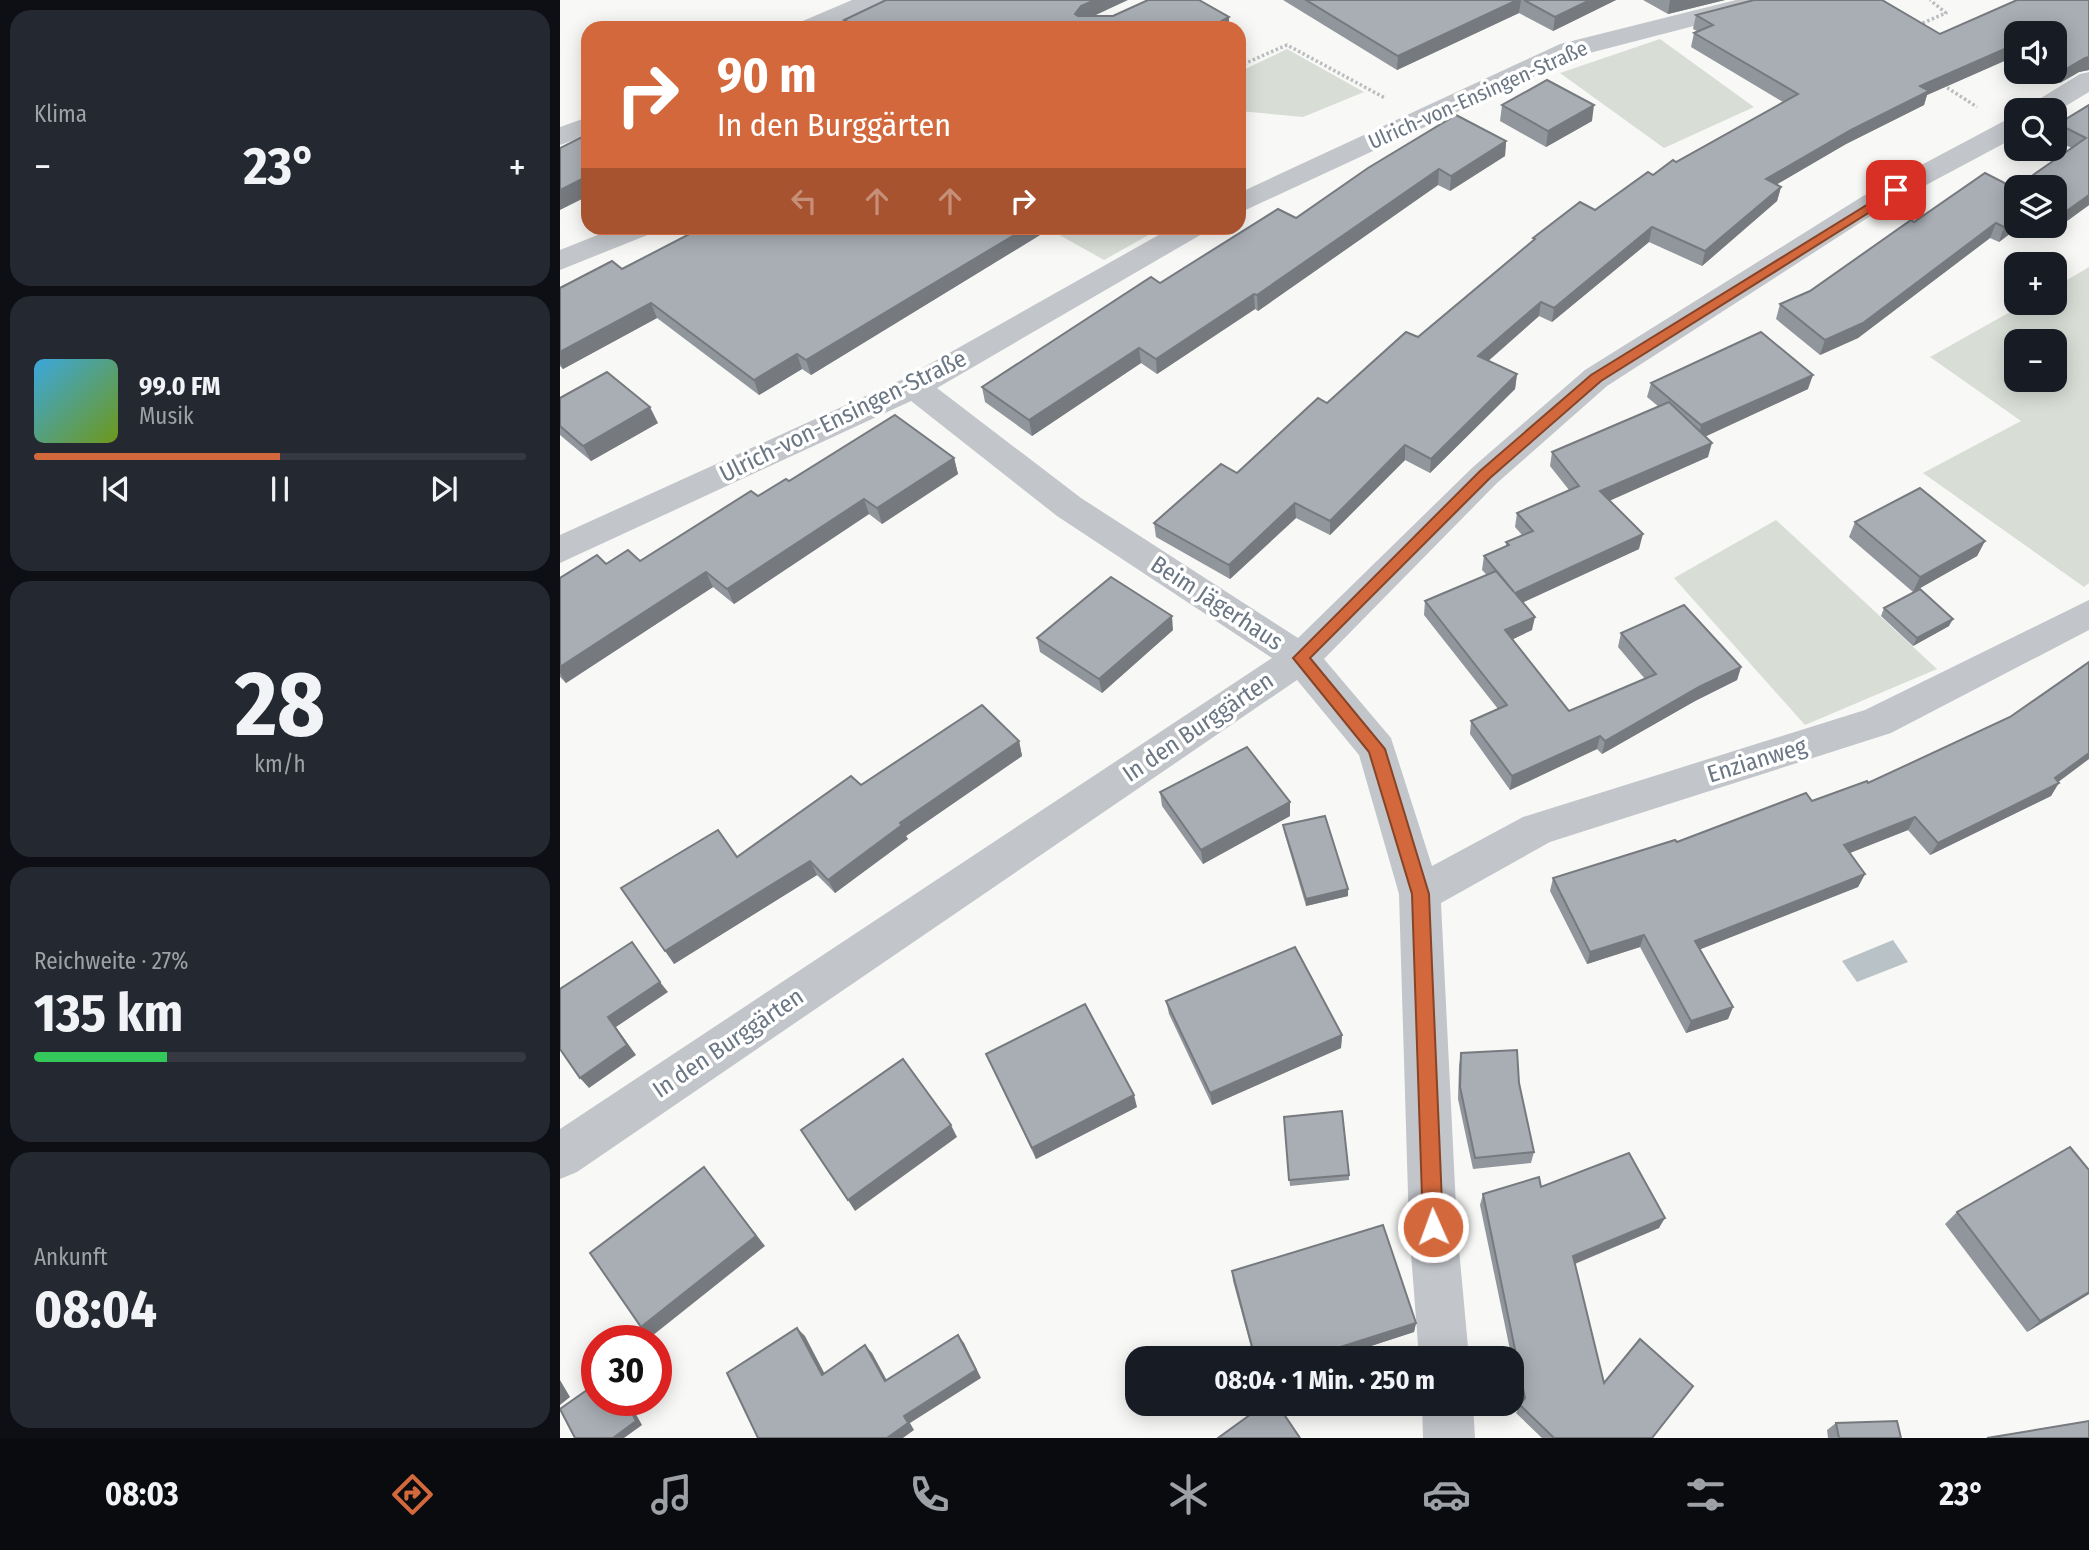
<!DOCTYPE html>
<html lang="de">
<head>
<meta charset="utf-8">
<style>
	:root { --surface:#171b24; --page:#242831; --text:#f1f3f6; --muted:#9ea1a6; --line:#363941; --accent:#d2683c }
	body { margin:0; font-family:"Fira Sans Condensed",sans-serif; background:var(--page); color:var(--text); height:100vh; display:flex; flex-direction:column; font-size:26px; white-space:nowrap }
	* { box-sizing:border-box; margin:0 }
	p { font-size:23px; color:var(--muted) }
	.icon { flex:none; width:38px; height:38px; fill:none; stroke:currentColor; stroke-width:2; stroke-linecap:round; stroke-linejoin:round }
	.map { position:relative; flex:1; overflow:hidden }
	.details { display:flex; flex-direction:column; gap:10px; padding:10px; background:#0d0f14; width:560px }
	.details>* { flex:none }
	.banner { position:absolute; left:21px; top:21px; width:665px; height:214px; border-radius:21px; box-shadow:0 4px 18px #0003; background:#d2683c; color:#fff; overflow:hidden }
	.controls { position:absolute; left:1444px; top:21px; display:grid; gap:14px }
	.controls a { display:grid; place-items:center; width:63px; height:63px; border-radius:14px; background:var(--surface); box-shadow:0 4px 18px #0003; font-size:35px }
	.speed { position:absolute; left:21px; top:1325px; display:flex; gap:14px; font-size:35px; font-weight:700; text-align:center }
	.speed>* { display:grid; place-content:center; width:91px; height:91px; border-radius:50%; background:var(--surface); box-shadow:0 4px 18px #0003; line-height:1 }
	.speed .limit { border:10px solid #d22; background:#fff; color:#111 }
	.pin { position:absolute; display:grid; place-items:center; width:60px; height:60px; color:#fff; margin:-30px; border-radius:14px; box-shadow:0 4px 10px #0006 }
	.me { position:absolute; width:77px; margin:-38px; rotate:358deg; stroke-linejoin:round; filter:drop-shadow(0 0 5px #0008) }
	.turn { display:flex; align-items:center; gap:24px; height:147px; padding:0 21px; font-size:32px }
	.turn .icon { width:91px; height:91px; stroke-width:2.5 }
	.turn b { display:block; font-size:49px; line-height:60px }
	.lanes { display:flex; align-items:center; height:66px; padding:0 21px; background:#0003; justify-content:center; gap:35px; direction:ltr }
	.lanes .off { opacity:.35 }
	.big { font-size:52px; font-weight:700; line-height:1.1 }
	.details .tile { flex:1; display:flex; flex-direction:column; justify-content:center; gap:10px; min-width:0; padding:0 24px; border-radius:21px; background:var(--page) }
	.details .dial { align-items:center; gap:0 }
	.dial b { font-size:91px; line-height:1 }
	.song { display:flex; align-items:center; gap:21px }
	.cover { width:84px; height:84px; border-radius:10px; background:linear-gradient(135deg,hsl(200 70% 55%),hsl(80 70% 35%)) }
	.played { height:7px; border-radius:4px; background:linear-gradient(90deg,var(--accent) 50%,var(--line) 50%) }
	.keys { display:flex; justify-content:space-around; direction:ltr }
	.heat { display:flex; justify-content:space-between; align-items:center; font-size:38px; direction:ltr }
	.charge { height:10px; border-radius:5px; background:linear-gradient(90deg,#34c759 27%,var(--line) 0) }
	.trip { position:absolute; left:565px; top:1346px; width:399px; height:70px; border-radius:21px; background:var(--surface); box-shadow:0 4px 18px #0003; font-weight:700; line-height:70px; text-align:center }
	.dock { display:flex; height:112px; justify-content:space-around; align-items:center; background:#090b0e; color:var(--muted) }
	.dock .icon { width:49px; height:49px }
	.dock .active { color:var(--accent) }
	.dock b { font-size:32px; color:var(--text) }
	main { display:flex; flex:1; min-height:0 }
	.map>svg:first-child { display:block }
</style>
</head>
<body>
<main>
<section class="details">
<div class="tile"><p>Klima</p>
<div class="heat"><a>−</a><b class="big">23°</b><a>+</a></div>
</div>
<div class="tile">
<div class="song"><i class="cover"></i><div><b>99.0 FM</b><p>Musik</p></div></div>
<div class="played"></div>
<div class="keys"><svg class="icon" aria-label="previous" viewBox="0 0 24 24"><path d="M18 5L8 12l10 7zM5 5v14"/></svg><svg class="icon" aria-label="pause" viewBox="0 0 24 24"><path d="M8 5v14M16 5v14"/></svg><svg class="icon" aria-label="next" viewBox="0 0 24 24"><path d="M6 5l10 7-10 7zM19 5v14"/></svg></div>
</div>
<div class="tile dial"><b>28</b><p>km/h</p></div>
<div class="tile"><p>Reichweite · 27%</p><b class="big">135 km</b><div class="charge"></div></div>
<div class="tile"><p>Ankunft</p><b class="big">08:04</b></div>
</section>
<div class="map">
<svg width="1529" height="1438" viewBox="0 0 1529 1438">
	<rect width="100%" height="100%" fill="#f8f8f6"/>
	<g fill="#d8ddd6" fill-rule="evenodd">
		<polygon points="1100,39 1194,107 1104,148 1000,73"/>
		<polygon points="727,49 804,92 743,117 679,111 679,72"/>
		<polygon points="487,228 601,228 544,260"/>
		<path d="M1529,267V583L1524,587L1363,473L1461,421L1370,357L1466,303H1494L1495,287ZM1494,341V380H1456V341Z"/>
		<polygon points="1216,520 1377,669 1245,725 1114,578"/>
	</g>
	<polygon fill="#b9c2c7" points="1333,940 1348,962 1297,982 1282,961"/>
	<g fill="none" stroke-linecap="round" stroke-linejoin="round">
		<g stroke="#babdbf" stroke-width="3.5" stroke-dasharray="2.5 2.5" stroke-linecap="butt">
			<polyline points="1358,25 1386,13 1370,0"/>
			<polyline points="679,66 727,45 825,98"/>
			<polyline points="1383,85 1417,107"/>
			<polyline points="1475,149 1495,166"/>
		</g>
		<g fill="#c2c5c9" fill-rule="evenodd">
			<polygon points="292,0 326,0 322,5 269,28 234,28 238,23"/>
			<polygon points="1176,0 1219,0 1215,5 1018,56 679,213 679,193 1000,44"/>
			<polygon points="1529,72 1529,92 1494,113 1494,110 1467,110 1471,104 1520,74"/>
			<polygon points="28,117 28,135 0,145 0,127"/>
			<polygon points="1456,118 1456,137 1323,208 1047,386 937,483 764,659 831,738 872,866 963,817 1305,710 1529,600 1529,630 1331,733 990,842 881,903 897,1227 909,1358 859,1358 849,1227 839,894 799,755 737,680 17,1172 0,1179 0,1129 712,658 497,516 351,401 0,563 0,535 343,379 611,228 646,228 642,234 377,388 521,498 738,638 913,467 1025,370 1303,196 1446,120"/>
			<polygon points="55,228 95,228 90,234 0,270 0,250"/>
			<polygon points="862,1404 913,1404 915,1438 863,1438"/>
		</g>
	</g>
	<g fill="#90969b">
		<polygon points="723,0 1056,0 993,31 959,13 837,70"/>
		<polygon points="1083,0 1165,0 1108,14"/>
		<polygon points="1193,0 1322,0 1380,34 1457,0 1529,0 1529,70 1519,72 1500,83 1479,72 1494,72 1494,33 1456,33 1456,60 1451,58 1367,95 1364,105 1286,144 1217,184 1221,187 1217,201 1142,266 1089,242 992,322 979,316 928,361 957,374 955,389 870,473 845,460 770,535 736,518 670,579 596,537 594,523 661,464 677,473 758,398 767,403 846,332 858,337 973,241 973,238 1020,202 1035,210 1088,172 1093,175 1113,160 1116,162 1223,102 1131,47 1134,33 1137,31 1133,29 1136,15"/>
		<polygon points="533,16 669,17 669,28 287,28 284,20"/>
		<polygon points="942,105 1032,121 986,147 940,121"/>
		<polygon points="1529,105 1529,205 1485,237 1462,226 1494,226 1512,148 1494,140 1494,132 1498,124"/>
		<polygon points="946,141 945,156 890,191 878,185 698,311 695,309 597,374 581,363 472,436 425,402 422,387 600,283 736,218"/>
		<polygon points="1454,188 1456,226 1460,226 1439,242 1430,238 1298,338 1260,355 1216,319 1220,304 1250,291 1354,222"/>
		<polygon points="141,228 479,228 480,235 251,375 242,369 199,395 97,318 3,369 0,366 0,288 62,269"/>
		<polygon points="1091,383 1248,389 1145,436 1148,457 1049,500 1079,549 963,602 972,630 952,639 1009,711 1085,679 1058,647 1061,633 1181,667 1177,680 1135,701 1042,754 1037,749 950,790 910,734 911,721 938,709 864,615 865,601 927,575 922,570 924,556 946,547 946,542 962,535 955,527 957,513 1009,490 990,466 992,452 1099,407 1087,397"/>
		<polygon points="0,398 98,423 31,461 0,435"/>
		<polygon points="394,458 398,474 322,524 309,514 174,604 153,587 6,683 0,677 0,578 80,561 198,496 229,481"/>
		<polygon points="1295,522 1425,541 1417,556 1353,592 1289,537"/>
		<polygon points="1324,608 1389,626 1353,646 1321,616"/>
		<polygon points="613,630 542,693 480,652 477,638"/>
		<polygon points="459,741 462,756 346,836 348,839 275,893 257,875 114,964 177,857 301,785"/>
		<polygon points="1498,782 1491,796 1370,855 1348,830 1290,853 1305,874 1298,887 1140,949 1173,1007 1168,1019 1126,1033 1080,947 1027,964 990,891 993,878 1117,842 1308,783"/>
		<polygon points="600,792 730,802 730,816 643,864 602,806"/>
		<polygon points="723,825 788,889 788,896 746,906 724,832"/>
		<polygon points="606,1001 782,1035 781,1048 652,1105 609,1014"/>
		<polygon points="901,1053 959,1083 974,1152 971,1163 913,1169 898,1099 899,1066"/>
		<polygon points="426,1054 577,1107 476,1159"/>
		<polygon points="724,1117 789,1175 789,1180 730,1186"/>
		<polygon points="981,1187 1099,1228 1015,1264 1044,1383 1092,1438 982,1438 956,1413 961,1403 920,1205 923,1194"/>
		<polygon points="1397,1212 1529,1294 1467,1332 1385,1224"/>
		<polygon points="672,1271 856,1323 854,1332 774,1358 694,1358 673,1281"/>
		<polygon points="1276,1423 1341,1438 1268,1438 1267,1430"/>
	</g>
	<g fill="#767a7e">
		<polygon points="535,0 568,0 523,21 515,14 521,6"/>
		<polygon points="957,0 961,0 959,13 837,70 838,56"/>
		<polygon points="1030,0 1056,0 993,31 995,17"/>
		<polygon points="1110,0 1165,0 1108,14"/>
		<polygon points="669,17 669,28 649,28"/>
		<polygon points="1456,44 1451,58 1367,95 1364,105 1286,144 1202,193 1206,179 1360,86"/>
		<polygon points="1529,57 1529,70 1519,72 1500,83 1506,69 1525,58"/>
		<polygon points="1034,105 1032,121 986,147 988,131"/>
		<polygon points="946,141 945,156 890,191 891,176"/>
		<polygon points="879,169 878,185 698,311 697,295"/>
		<polygon points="28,176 28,196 0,210 0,190"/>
		<polygon points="1221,187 1217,201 1142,266 1145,251"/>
		<polygon points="1529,195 1529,205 1485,237 1490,226 1494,226 1494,220"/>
		<polygon points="1456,219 1456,226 1460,226 1439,242 1444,227"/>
		<polygon points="1436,223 1430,238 1298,338 1260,355 1265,340"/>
		<polygon points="1092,227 1089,242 992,322 994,308"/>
		<polygon points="466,228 479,228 480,235 251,375 246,360"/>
		<polygon points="694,294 695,309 597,374 596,359"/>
		<polygon points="981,302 979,316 917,371 918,356"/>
		<polygon points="91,303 97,318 3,369 0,363 0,352"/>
		<polygon points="579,348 581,363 472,436 469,420"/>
		<polygon points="237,354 242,369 199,395 194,380"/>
		<polygon points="957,374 955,389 870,473 871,459"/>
		<polygon points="1253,375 1248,389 1138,440 1141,425"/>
		<polygon points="90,407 98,423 31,461 23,446"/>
		<polygon points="1152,443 1148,457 1038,506 1040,491"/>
		<polygon points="845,445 845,460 770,535 770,521"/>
		<polygon points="394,458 398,474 322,524 317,508"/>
		<polygon points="304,499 309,514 174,604 167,589"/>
		<polygon points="735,503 736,518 670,579 669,565"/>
		<polygon points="1083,534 1079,549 953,607 955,593"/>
		<polygon points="1425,541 1417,556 1353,592 1360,577"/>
		<polygon points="146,572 153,587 6,683 0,673 0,667"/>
		<polygon points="612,616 613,630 542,693 539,679"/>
		<polygon points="975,617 972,630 943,644 945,630"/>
		<polygon points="1393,619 1389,626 1353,646 1357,638"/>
		<polygon points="1181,667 1177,680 1135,701 1042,754 1045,741 1139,687"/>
		<polygon points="1040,736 1037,749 950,790 952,776"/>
		<polygon points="459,741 462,756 346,836 348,839 275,893 268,880 340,823"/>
		<polygon points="1529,753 1529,759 1493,786 1499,783 1491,796 1370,855 1378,843 1495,778"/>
		<polygon points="730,802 730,816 643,864 641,850"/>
		<polygon points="1355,817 1348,830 1277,858 1284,845"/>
		<polygon points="250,861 257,875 114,964 105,951"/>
		<polygon points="1305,874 1298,887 1131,953 1135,941"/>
		<polygon points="788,889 788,896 746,906 746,899"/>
		<polygon points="1084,935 1080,947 1027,964 1030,952"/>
		<polygon points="100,982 108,992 56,1027 76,1055 29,1088 20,1078 48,1017"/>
		<polygon points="1173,1007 1168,1019 1126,1033 1131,1021"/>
		<polygon points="782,1035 781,1048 652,1105 650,1093"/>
		<polygon points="574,1095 577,1107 476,1159 472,1148"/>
		<polygon points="391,1125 397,1137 295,1211 288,1200"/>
		<polygon points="144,1167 205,1246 92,1336 81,1327"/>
		<polygon points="1105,1218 1099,1228 1009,1266 1013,1256"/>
		<polygon points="1529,1292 1529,1294 1467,1332 1480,1321"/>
		<polygon points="856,1323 854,1332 774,1358 746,1358"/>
		<polygon points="237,1328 245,1336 269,1382 262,1375"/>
		<polygon points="398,1335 404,1343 421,1378 350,1423 354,1430 343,1438 327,1438 344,1416"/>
		<polygon points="305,1345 312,1353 331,1388 325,1381"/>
		<polygon points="0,1380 10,1397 0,1405"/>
		<polygon points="65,1400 68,1400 82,1425 64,1438 53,1438"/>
	</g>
	<g fill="#a8aeb4" stroke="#767a7e" stroke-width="2">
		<polygon points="326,0 535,0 521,6 515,14 518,16 553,16 588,0 639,0 669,17 649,28 299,28 284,20"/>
		<polygon points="746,0 957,0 838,56"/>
		<polygon points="964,0 1030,0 995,17"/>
		<polygon points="1194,0 1322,0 1380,34 1457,0 1529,0 1529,57 1525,58 1506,69 1494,63 1494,33 1456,33 1456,44 1360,86 1369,91 1291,130 1206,179 1221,187 1145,251 1092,227 994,308 981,302 918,356 957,374 871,459 845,445 770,521 735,503 669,565 594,523 661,464 677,473 758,398 767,403 846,332 858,337 975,239 973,238 1020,202 1035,210 1088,172 1093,175 1113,160 1116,162 1238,94 1134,33 1153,25 1136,15"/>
		<polygon points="987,80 1034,105 988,131 942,105"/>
		<polygon points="1529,105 1529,195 1494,220 1494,187 1456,187 1526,138 1498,124"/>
		<polygon points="896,115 946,141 891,176 879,169 697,295 694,294 596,359 579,348 469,420 422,387 591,277 600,283 718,209 736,218 808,168"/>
		<polygon points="28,134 28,176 0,190 0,148"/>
		<polygon points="1425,173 1454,188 1456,187 1456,219 1444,227 1436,223 1303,323 1265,340 1220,304 1250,291 1351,220 1354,222"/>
		<polygon points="141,228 466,228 246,360 237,354 194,380 91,303 0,352 0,288 52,261 62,269"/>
		<polygon points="1201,332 1253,375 1141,425 1091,383"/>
		<polygon points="47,372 90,407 23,446 0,426 0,398"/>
		<polygon points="1109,402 1152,443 1040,491 1083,534 955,593 975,617 945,630 1009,711 1096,674 1061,633 1124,605 1181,667 1139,687 1045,741 1040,736 952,776 911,721 947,705 865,601 936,571 954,592 924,556 949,545 946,542 973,531 957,513 1019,486 992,452"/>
		<polygon points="335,415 394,458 317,508 304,499 167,589 146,572 0,667 0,578 37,555 46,564 68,550 80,561 191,491 198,496 226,479 229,481"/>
		<polygon points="1360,488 1425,541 1360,577 1295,522"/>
		<polygon points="551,577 612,616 539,679 477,638"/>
		<polygon points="1360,589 1393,619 1357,638 1324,608"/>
		<polygon points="1529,662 1529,753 1495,778 1499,783 1378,843 1355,817 1284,845 1305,874 1135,941 1173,1007 1131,1021 1084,935 1030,952 993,878 1115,840 1117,842 1246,793 1252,801 1307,781 1308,783 1450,717"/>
		<polygon points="422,705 459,741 340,823 342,825 268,880 250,861 105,951 61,888 158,830 177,857 291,776 301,785"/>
		<polygon points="687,747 730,802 641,850 600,792"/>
		<polygon points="765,816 788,889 746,899 723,825"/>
		<polygon points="72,942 100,982 48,1017 67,1045 20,1078 0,1049 0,989"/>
		<polygon points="735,947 782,1035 650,1093 606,1001"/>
		<polygon points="525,1004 574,1095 472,1148 426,1054"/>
		<polygon points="957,1050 959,1083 974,1152 915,1158 900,1087 901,1053"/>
		<polygon points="343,1059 391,1125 288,1200 241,1130"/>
		<polygon points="782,1111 789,1175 729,1180 724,1117"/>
		<polygon points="1510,1147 1529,1170 1529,1292 1480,1321 1397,1212"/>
		<polygon points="1069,1153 1105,1218 1013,1256 1044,1383 1080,1339 1133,1386 1092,1438 994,1438 960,1405 965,1398 923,1194 979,1177 981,1187"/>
		<polygon points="144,1167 196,1236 81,1327 30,1253"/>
		<polygon points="823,1225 856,1323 746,1358 695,1358 672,1271"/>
		<polygon points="237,1328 262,1375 305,1345 325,1381 398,1335 416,1370 344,1416 348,1423 327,1438 198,1438 167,1373"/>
		<polygon points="37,1383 37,1400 65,1400 76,1421 53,1438 15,1438 0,1409"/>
		<polygon points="705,1404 717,1404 740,1438 658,1438"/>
		<polygon points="1337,1421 1341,1438 1279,1438 1276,1423"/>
		<polygon points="1529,1421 1529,1438 1427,1438"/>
	</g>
	<polygon fill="#d2683c" stroke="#884427" stroke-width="2" points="1336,187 1342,190 1340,193 1041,381 930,478 750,658 825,749 869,894 883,1227 880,1234 873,1237 866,1234 863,1227 852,894 809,752 733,658 920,471 1031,375"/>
	<g text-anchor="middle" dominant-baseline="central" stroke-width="7" stroke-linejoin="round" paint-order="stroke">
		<g font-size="21" fill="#6b7784" stroke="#fff">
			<text transform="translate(918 95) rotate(-24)">Ulrich-von-Ensingen-Straße</text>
		</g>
		<g font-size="24" fill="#6b7784" stroke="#fff">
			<text transform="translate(283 416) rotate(-26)">Ulrich-von-Ensingen-Straße</text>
			<text transform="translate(657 603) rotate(33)">Beim Jägerhaus</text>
			<text transform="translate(638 727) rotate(-34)">In den Burggärten</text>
			<text transform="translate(1197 760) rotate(-17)">Enzianweg</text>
			<text transform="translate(168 1043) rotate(-34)">In den Burggärten</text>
		</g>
	</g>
</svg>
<div class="controls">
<a><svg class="icon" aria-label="sound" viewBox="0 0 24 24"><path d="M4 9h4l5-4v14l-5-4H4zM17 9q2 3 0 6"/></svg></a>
<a><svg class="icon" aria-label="search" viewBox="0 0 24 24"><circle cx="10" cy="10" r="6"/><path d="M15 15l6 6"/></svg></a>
<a><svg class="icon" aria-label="layers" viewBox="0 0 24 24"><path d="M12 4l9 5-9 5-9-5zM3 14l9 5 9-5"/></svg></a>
<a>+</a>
<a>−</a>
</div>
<div class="speed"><div class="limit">30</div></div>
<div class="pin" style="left:1336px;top:190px;background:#d93025"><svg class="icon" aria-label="arrive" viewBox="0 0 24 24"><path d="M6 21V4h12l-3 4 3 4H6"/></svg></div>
<svg class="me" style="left:873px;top:1227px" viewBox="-20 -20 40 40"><circle r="17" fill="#d2683c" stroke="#fff" stroke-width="3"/><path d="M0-11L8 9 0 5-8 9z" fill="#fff"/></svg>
<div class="trip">08:04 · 1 Min. · 250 m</div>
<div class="banner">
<div class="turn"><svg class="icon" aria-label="right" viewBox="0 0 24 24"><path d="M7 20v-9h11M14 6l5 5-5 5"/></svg><div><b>90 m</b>In den Burggärten</div></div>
<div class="lanes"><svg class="icon off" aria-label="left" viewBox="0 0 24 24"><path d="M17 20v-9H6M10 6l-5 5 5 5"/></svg><svg class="icon off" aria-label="ahead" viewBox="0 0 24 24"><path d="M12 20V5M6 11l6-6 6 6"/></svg><svg class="icon off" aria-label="ahead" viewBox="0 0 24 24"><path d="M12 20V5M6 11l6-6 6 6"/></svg><svg class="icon" aria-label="right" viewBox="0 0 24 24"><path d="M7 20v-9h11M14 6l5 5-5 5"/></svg></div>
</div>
</div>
</main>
<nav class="dock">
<b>08:03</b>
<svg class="icon active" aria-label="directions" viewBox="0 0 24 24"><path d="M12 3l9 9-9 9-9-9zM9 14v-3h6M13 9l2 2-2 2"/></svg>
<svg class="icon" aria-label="music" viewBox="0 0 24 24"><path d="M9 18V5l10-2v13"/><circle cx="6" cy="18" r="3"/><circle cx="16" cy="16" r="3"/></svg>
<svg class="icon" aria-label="phone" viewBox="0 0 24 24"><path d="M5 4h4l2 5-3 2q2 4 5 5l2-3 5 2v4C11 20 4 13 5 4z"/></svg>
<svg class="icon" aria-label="climate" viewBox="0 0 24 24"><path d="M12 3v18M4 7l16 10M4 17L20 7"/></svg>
<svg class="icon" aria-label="car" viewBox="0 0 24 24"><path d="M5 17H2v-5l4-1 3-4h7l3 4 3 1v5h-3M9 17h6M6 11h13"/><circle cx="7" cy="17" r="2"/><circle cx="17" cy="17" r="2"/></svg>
<svg class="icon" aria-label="filters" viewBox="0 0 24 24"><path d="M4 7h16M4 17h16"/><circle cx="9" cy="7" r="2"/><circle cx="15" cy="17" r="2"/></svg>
<b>23°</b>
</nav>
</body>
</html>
